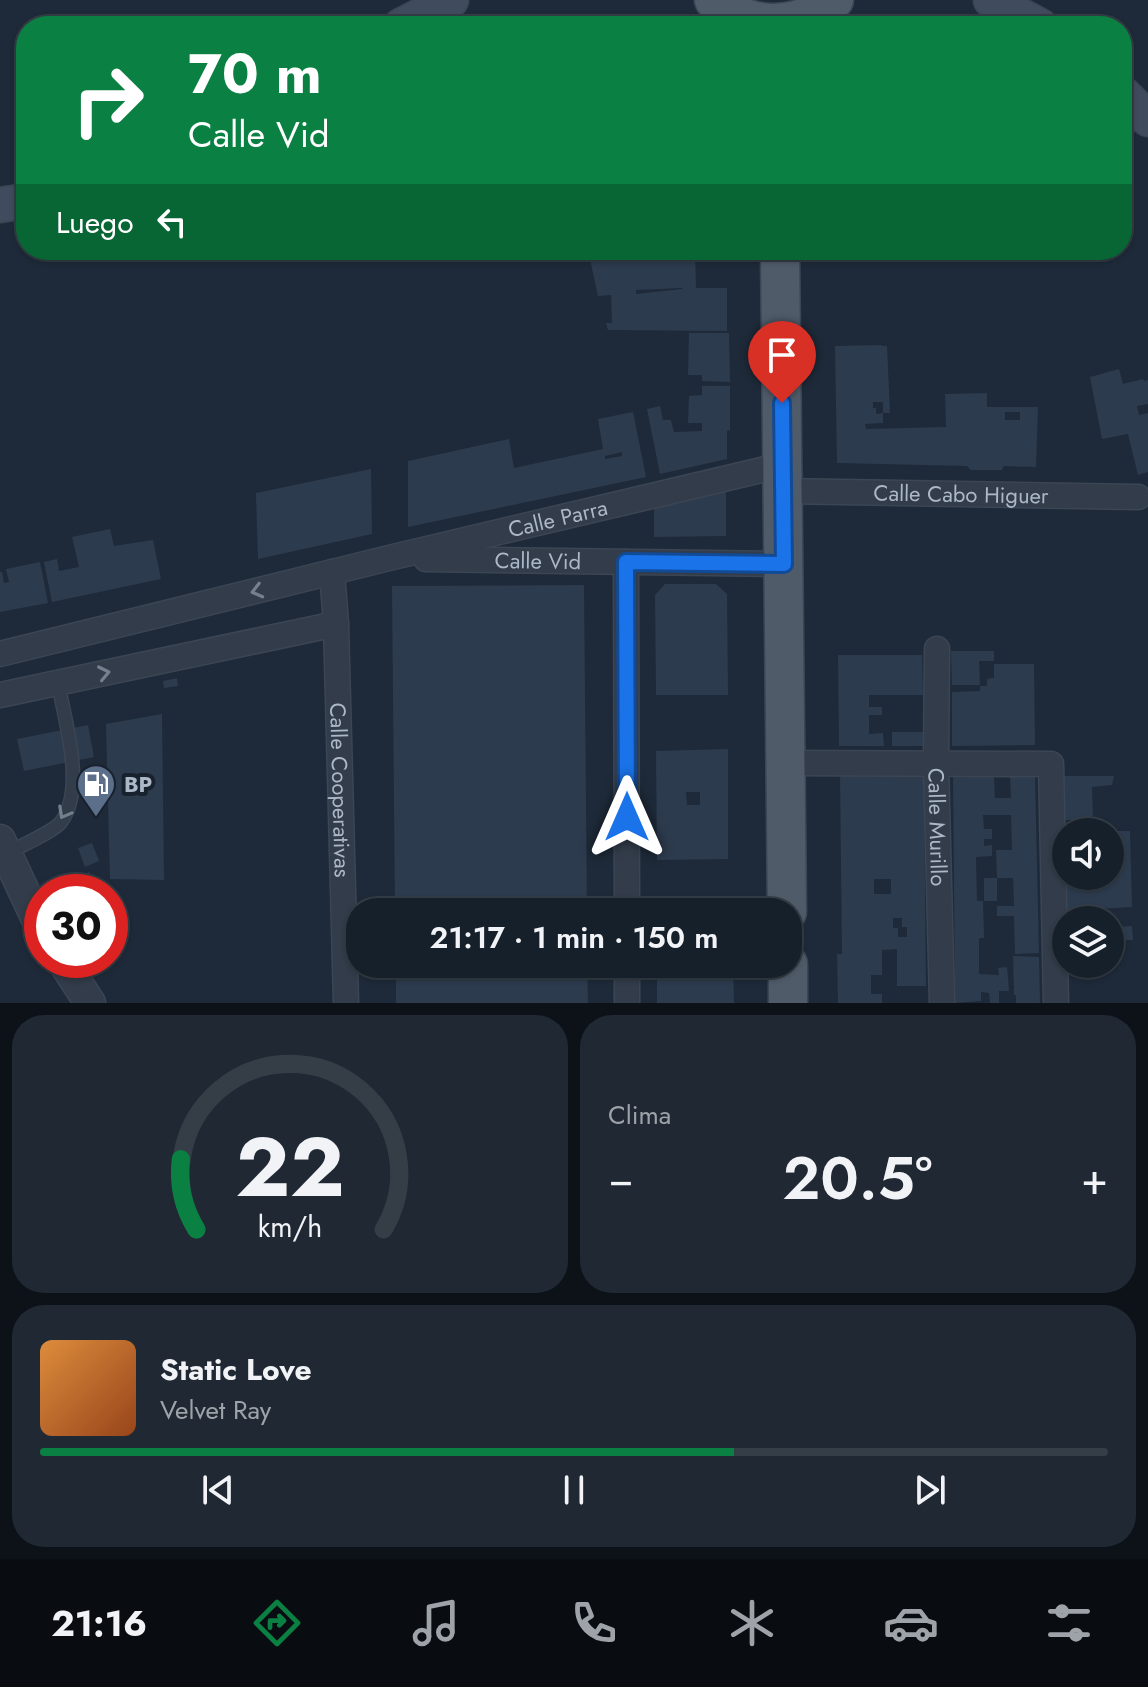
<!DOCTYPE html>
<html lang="es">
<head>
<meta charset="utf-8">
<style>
	:root { --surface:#16202b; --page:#1f2833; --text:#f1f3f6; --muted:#9ea3a9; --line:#353e47; --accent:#0b8043 }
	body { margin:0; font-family:Jost,sans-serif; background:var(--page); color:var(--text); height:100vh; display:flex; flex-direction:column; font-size:30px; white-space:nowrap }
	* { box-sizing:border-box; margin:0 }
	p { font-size:26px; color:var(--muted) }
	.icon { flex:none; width:44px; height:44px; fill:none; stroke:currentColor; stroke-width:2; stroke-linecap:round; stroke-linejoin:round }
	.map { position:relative; height:1003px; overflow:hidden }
	.sheet { display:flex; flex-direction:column; gap:12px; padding:12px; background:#0c1218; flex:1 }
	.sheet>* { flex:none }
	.hud { position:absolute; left:16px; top:16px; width:1116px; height:244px; border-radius:32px; box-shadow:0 2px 6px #0004,0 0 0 2px var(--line); background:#0b8043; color:#fff; overflow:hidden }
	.fabs { position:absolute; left:1052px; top:818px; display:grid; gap:16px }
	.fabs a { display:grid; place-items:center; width:72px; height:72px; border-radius:50%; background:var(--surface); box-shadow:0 2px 6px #0004,0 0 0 2px var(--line); font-size:40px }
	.speed { position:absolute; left:24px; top:874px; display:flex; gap:16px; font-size:40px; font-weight:700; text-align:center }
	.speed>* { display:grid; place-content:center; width:104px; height:104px; border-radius:50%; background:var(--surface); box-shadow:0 2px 6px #0004,0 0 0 2px var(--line); line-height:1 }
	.speed .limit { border:12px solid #d22; background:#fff; color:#111 }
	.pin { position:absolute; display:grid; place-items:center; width:68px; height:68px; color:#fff; margin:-82px -34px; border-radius:50% 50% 50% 0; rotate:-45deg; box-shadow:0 0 8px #0007 }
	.pin .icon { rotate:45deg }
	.me { position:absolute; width:88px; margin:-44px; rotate:0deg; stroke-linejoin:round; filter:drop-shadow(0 0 6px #0008) }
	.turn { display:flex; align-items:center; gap:28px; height:168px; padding:0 40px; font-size:36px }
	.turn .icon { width:104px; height:104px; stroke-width:2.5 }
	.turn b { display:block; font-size:56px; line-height:68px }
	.then { display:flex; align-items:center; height:76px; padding:0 40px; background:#0003; gap:16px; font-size:30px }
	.big { font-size:60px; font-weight:600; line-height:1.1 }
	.sheet .tile { flex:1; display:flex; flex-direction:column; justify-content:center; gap:12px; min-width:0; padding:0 28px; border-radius:32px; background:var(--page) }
	.sheet .dial { align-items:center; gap:0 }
	.dial svg { height:208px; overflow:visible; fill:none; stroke:var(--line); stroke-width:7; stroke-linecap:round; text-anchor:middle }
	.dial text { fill:var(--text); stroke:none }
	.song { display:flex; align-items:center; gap:24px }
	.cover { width:96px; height:96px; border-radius:12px; background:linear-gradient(135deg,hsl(30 70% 55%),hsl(20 70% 35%)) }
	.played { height:8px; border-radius:4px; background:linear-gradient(90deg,var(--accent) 65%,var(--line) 65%) }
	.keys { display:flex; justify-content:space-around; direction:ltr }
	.heat { display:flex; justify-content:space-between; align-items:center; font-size:44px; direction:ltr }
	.sheet .tiles { flex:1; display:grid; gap:12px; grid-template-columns:1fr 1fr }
	.tile:last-child { grid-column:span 2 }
	.trip { position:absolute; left:346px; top:898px; width:456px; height:80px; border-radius:32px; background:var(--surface); box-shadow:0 2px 6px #0004,0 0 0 2px var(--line); font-weight:600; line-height:80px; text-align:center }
	.dock { display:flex; height:128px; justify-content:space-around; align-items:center; background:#090d11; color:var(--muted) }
	.dock .icon { width:56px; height:56px }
	.dock .current { color:var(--accent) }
	.dock b { font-size:36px; color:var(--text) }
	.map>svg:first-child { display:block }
</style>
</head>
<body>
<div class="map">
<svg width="1148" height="1003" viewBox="0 0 1148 1003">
	<rect width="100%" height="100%" fill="#1e2a39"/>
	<g fill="#2d3b4e" fill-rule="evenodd">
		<path d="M588,250H695L696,288H727V331L608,330L606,323H612L611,295L598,296ZM682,288V289L636,294V290Z"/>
		<polygon points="689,333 729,333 730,382 702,381 702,375 688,375"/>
		<path d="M882,345V346H887L890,413H883V423L865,424L866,429L946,427L945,394L987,393V407H1038L1036,467L1004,466L1002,470H971L967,466L837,463L835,346ZM873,402H883V413L876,414V408H873ZM1005,412H1020V420H1005Z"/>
		<polygon points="1119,369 1123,384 1143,379 1144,381 1148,380 1148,404 1137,406 1139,415 1148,413 1148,472 1138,475 1128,434 1102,439 1090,377"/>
		<polygon points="702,386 730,386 730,430 727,431 727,459 660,474 647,409 660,406 663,420 671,420 674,432 702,431 702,423 688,423 689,396 702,395"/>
		<path d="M633,412L646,477L408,527V461L509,439L514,468L603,449L598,419ZM622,452V456L605,459V456Z"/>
		<polygon points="371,469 372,534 258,559 256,493"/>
		<polygon points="726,489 726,536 654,537 654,505"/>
		<polygon points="110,529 114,546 153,540 161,579 52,602 44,562 57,559 59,571 79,567 72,537"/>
		<polygon points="40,562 48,603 0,612 0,572 2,572 4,583 9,582 6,569"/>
		<polygon points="665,584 716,584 727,594 728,695 656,695 655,595"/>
		<polygon points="584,585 587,912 395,912 392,586"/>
		<polygon points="951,651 994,651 994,661 979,661 980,685 952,685"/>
		<polygon points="838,655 922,655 923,695 869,695 869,707 882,707 882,715 869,715 869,734 883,733 884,746 839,746"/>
		<polygon points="994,664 1034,664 1035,745 952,746 952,692 980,691 980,686 987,686 987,679 994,678"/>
		<polygon points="177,678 178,686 164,688 163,681"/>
		<polygon points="162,714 164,880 110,879 106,724"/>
		<polygon points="88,725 94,757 24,771 17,739"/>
		<rect x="892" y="732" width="31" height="14"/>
		<path d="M728,749V859L657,860L656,751ZM686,792H700V805H687Z"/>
		<path d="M840,775H924L926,986H897V949L882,950V975H871V994H882V1003H838L837,954H842ZM874,879H891V894H874ZM893,918H902V927H907V937H898V928H893Z"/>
		<polygon points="994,775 995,798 1011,798 1010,776 1035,776 1039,953 1015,954 1014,916 997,916 997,906 1014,906 1013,878 997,878 996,850 1012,850 1011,815 983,815 984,829 992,829 992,839 984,839 984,846 992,845 992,856 976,857 977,901 983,901 984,938 979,938 979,974 999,975 998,968 1007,967 1009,991 999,991 999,1003 990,1003 989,993 981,992 981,1001 955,1003 953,776"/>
		<polygon points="1064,776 1114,776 1112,785 1092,787 1093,820 1065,820"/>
		<polygon points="1110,831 1130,831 1132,907 1066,911 1066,876 1110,876"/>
		<polygon points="92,843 99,861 85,867 78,848"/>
		<polygon points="89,872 99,892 80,892 74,880"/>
		<rect x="984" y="878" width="13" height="23"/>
		<polygon points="1132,926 1133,940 1115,940 1115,927"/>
		<polygon points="1013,956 1039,957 1040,1003 1016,1003 1016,995 1014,995"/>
		<polygon points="396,964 587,964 588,1003 396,1003"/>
		<polygon points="657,964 730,964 730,970 733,969 734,1003 657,1003"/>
		<polygon points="1068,964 1095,964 1095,971 1068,972"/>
	</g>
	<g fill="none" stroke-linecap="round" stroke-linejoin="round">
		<g stroke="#3c4553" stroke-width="15">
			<path id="service" d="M8,853C20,846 55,831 61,822C86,789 65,721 58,683"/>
		</g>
		<g stroke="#3c4553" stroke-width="27">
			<g id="minor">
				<path id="s1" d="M783,491L1138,497"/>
				<path id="s2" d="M426,559L784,564"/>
				<polyline points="626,562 627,912"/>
				<path id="s3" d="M336,624L346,1003"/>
				<path id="s4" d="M937,649L936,763L942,1003"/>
				<path id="s5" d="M0,654L389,558L783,465"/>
				<polyline points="0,695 336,624 332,572"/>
				<polyline points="786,763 1051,764 1056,1003"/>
				<polyline points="627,964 627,1003"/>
			</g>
		</g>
		<g stroke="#3c4553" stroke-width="33">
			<g id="tertiary">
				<polyline points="0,840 42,930"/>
				<polyline points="62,960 90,1003"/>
			</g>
		</g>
		<g stroke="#3c4553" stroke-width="37">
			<g id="secondary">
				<polyline points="991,0 1040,26"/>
				<polyline points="401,26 451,0"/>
				<polyline points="1122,93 1148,119"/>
				<polyline points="0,205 26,201"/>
			</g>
		</g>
		<g stroke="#3c4553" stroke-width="41">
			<g id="primary">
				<path d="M714,0C750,31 798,30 834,0"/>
				<polyline points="780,250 787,912"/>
				<polyline points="788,964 788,1003"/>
			</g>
		</g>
		<use href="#service" stroke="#323c4a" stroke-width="12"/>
		<use href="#minor" stroke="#323c4a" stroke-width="24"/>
		<use href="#tertiary" stroke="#323c4a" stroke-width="30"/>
		<use href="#secondary" stroke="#404b5d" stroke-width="34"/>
		<use href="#primary" stroke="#505b6a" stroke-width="38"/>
	</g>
	<defs><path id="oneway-chevron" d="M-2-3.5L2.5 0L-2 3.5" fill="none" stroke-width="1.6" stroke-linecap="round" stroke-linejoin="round" transform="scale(2)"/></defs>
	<g stroke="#75808f">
		<use href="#oneway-chevron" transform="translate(257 591) rotate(166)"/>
		<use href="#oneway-chevron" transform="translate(104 673) rotate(-12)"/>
		<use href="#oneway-chevron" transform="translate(64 813) rotate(119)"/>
	</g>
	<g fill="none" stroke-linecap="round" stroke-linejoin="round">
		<g stroke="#114b97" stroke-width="20">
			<polyline id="route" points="627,817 626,562 784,564 782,403"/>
		</g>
		<use href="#route" stroke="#1a73e8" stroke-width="14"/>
	</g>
	<defs>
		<g id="fuel-pin" transform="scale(2)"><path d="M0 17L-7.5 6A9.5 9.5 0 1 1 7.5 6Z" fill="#5c6f8a" stroke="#18212e"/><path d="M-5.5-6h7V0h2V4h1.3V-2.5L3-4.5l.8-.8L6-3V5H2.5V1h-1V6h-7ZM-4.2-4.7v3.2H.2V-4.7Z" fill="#fff"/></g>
	</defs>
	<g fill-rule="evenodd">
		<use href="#fuel-pin" x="96" y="784"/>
	</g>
	<g text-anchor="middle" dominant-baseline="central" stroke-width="8" stroke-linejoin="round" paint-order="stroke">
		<g font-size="22" fill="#acb7c7" stroke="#18212e">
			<text stroke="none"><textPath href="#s1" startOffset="178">Calle Cabo Higuer</textPath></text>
			<text stroke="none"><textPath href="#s5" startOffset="574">Calle Parra</textPath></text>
			<text stroke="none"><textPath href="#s2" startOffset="112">Calle Vid</textPath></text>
			<text stroke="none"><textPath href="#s3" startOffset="166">Calle Cooperativas</textPath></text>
			<text stroke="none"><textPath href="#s4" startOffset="178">Calle Murillo</textPath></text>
		</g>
		<g font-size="22" font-weight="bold" fill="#acb7c7" stroke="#18212e" text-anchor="start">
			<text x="124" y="784">BP</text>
		</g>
	</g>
</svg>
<div class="fabs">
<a><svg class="icon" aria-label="sound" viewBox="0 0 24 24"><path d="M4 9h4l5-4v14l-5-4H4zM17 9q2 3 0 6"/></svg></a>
<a><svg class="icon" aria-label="layers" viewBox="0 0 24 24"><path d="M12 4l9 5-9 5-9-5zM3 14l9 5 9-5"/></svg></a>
</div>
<div class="speed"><div class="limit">30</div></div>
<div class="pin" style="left:782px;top:403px;background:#d93025"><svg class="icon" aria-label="arrive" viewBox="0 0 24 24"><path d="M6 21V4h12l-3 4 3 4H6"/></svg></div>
<svg class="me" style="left:627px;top:817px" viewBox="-20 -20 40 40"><path d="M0-17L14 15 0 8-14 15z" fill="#1a73e8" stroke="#fff" stroke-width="4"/></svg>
<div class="trip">21:17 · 1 min · 150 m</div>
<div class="hud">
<div class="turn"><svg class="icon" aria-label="right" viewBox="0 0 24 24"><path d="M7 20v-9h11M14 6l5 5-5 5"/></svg><div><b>70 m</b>Calle Vid</div></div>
<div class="then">Luego<svg class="icon" aria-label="left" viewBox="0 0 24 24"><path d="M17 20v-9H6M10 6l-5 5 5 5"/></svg></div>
</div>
</div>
<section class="sheet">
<div class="tiles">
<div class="tile dial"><svg viewBox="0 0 100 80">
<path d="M14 69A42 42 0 1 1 86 69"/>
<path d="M14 69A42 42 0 0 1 8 42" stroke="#0b8043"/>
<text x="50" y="56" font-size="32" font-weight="700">22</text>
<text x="50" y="72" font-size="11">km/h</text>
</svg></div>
<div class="tile"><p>Clima</p>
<div class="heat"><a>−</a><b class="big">20.5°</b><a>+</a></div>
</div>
<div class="tile">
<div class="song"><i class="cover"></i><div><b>Static Love</b><p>Velvet Ray</p></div></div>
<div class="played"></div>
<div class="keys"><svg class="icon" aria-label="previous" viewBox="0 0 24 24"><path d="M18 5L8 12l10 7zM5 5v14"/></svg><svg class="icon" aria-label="pause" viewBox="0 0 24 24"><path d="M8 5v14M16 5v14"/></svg><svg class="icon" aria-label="next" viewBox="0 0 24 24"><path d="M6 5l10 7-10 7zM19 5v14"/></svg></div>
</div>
</div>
</section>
<nav class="dock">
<b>21:16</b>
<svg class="icon current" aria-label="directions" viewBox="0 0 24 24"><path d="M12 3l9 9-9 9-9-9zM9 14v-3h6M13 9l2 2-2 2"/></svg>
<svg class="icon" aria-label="music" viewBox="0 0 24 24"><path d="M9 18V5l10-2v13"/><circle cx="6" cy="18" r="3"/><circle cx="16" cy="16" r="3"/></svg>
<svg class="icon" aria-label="phone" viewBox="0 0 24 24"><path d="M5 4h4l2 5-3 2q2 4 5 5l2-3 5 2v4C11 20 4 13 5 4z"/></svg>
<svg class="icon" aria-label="climate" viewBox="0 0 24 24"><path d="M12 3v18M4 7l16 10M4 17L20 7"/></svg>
<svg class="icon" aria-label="car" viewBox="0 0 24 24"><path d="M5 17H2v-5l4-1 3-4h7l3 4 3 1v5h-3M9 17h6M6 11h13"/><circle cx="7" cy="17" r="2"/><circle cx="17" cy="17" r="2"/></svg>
<svg class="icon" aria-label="filters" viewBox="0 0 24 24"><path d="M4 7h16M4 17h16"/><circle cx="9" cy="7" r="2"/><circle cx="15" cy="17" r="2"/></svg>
</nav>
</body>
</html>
